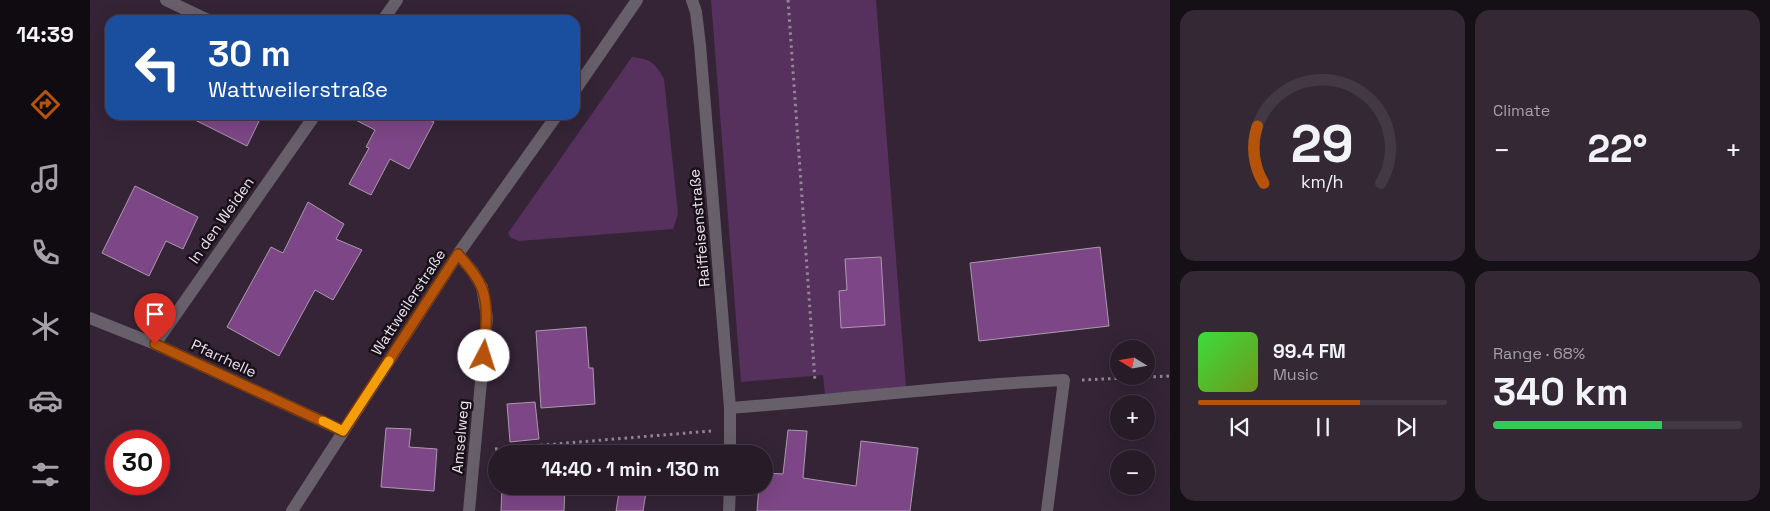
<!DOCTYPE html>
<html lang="en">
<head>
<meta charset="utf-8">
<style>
	:root { --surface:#271b28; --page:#332834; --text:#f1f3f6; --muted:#a4a1a8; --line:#433945; --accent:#b45309 }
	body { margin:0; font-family:"Space Grotesk",sans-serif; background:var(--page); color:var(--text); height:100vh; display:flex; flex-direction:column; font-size:19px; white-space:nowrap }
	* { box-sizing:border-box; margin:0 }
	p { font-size:16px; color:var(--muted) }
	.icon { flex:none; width:28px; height:28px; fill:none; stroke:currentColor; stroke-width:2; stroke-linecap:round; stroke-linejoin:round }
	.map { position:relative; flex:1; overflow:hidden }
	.panel { display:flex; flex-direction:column; gap:10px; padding:10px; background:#150f16; width:600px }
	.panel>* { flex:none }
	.guide { position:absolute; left:15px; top:15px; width:475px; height:105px; border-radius:15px; box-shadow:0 5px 20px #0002,0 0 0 1px var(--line); background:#1a4fa0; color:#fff; overflow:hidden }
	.needle { width:32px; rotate:281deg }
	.tools { position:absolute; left:1020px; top:340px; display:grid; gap:10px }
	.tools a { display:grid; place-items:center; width:45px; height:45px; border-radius:50%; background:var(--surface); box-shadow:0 5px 20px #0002,0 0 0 1px var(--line); font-size:25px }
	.speed { position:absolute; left:15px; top:430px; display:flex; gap:10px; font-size:25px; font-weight:700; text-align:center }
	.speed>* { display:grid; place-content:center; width:65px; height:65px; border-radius:50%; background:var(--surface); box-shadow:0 5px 20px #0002,0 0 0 1px var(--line); line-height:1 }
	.speed .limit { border:8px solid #d22; background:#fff; color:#111 }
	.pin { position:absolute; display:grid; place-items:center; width:42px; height:42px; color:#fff; margin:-51px -21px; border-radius:50% 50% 50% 0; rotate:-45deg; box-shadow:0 0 5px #0007 }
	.pin .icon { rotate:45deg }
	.me { position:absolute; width:55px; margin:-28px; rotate:5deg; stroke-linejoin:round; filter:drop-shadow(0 0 4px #0008) }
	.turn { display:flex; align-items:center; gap:18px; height:105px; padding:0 20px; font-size:22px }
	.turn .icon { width:65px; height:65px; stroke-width:2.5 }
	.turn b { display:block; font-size:35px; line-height:42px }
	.big { font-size:38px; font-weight:700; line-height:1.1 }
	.panel .tile { flex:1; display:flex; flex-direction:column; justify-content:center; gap:8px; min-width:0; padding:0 18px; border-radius:15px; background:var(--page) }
	.panel .dial { align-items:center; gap:0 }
	.dial svg { height:130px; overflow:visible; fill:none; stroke:var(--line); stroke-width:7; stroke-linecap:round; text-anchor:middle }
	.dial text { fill:var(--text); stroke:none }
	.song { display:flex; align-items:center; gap:15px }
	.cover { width:60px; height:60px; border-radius:8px; background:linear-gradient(135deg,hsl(120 70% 55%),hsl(80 70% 35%)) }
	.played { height:5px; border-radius:2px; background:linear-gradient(90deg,var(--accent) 65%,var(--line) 65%) }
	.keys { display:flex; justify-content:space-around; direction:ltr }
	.heat { display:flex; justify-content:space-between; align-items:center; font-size:28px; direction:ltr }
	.charge { height:8px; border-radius:4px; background:linear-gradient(90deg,#34c759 68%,var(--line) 0) }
	.panel .tiles { flex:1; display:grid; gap:10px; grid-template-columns:repeat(2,1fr) }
	.trip { position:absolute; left:398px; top:445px; width:285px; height:50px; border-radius:25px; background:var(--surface); box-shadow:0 5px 20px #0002,0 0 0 1px var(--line); font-weight:700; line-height:50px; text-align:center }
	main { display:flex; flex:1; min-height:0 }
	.tabs { display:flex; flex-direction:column; width:90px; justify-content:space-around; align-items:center; background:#100b10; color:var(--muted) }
	.tabs .icon { width:35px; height:35px }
	.tabs .active { color:var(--accent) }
	.tabs b { font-size:22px; color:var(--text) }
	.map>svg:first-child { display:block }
</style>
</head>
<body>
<main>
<nav class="tabs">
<b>14:39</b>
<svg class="icon active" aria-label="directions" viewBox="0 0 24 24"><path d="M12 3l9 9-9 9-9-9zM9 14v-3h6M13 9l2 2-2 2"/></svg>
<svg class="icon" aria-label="music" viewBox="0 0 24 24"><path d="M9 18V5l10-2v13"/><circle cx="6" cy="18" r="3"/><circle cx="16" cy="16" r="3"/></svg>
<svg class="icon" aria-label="phone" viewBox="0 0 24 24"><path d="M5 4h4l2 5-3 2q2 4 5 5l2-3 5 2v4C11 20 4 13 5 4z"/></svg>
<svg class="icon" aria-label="climate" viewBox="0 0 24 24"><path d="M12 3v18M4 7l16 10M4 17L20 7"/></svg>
<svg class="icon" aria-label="car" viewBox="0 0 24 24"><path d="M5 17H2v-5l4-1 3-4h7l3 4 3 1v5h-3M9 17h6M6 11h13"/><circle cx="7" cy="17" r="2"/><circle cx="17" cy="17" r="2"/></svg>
<svg class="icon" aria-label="filters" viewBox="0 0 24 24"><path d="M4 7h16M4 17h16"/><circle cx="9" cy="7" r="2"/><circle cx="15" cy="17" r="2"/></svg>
</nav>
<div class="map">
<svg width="1080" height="511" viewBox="0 0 1080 511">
	<rect width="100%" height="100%" fill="#342436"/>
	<g fill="#57315e">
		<polygon points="621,0 786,0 816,388 735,395 733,375 651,382"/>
		<path d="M542,57C561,59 565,63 574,79L588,214L583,229L429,241L421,238L418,233Z"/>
	</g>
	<g fill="#7d4686" stroke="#ad99b0">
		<polygon points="95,115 172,115 157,146"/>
		<polygon points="256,115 330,115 344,122 319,169 300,159 281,195 259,184 279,148 276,147 285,130"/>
		<polygon points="45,186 108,217 93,249 76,241 59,276 12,253"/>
		<polygon points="218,202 254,224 246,239 272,250 243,300 225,290 189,356 137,327 181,247 193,253"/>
		<polygon points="1010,247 1019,326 889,341 880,263"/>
		<polygon points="791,257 795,325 751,328 749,291 757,290 755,259"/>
		<polygon points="496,327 499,368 503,368 505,404 451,408 446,331"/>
		<polygon points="445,402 449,439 420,442 417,404"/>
		<polygon points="296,428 321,429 319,447 347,449 344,491 291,487"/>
		<polygon points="698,430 717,431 713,478 766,486 771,441 828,448 820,511 667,511 669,486 674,486 674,473 693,474"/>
		<polygon points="412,486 475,486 474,511 411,511"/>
		<polygon points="530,486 557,486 553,511 526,511"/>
	</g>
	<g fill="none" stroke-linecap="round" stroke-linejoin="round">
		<g stroke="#938695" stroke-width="3" stroke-dasharray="2.5 4" stroke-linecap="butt">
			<polyline points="698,0 725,381"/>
			<polyline points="992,380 1080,376"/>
			<polyline points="405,449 621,431"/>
		</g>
		<path stroke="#675f69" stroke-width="12" d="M640,408C751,400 863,385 974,380L957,511"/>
		<g stroke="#675f69" stroke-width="12">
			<polyline points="76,0 118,20"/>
			<polyline points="602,0 606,12 610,45 640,408 640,454"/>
			<polyline points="293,20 307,0"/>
			<polyline points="485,90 547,0"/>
			<polyline points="368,254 383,272 392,287 397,317 379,511"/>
			<polyline points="0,318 65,344 253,431"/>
			<polyline points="65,344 225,115"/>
			<polyline points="202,511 368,254 467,115"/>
			<polyline points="639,511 640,486"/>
		</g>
	</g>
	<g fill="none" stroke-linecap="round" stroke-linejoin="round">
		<g stroke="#753606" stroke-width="12">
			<path id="route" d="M65,344L253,431L368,254C376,264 386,274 391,286C400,305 395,335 394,356"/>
		</g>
		<use href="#route" stroke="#b45309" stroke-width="9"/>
		<polyline stroke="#f59e0b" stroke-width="9" points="233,421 253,431 299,361"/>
	</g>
	<g text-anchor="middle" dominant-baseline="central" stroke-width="5" stroke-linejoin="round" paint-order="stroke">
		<g font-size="15" fill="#ece2ee" stroke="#171018">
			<text transform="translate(131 220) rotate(-55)">In den Weiden</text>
			<text transform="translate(609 228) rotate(-95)">Raiffeisenstraße</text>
			<text transform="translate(318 302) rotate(-57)">Wattweilerstraße</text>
			<text transform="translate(134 358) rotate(25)">Pfarrhelle</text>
			<text transform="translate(370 437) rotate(-85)">Amselweg</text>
		</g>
	</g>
</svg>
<div class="tools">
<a><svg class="needle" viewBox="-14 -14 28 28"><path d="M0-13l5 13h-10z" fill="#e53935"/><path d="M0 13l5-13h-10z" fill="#a4a1a8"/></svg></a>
<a>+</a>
<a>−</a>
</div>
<div class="speed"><div class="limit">30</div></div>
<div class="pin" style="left:65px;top:344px;background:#d93025"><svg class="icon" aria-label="arrive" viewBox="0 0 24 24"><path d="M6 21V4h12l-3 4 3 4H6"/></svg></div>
<svg class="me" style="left:394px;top:356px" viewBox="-20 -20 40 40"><circle r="19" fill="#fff"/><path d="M0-13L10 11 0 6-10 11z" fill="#b45309"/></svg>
<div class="trip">14:40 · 1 min · 130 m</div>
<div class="guide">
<div class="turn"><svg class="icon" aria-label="left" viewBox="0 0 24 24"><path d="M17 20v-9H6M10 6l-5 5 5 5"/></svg><div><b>30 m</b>Wattweilerstraße</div></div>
</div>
</div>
<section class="panel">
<div class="tiles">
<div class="tile dial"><svg viewBox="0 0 100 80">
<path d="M14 69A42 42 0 1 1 86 69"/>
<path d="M14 69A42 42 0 0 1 10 34" stroke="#b45309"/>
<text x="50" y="56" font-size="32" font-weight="700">29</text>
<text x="50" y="72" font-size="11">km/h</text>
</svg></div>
<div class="tile"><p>Climate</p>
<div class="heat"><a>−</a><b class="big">22°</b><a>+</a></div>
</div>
<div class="tile">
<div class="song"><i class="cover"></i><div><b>99.4 FM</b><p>Music</p></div></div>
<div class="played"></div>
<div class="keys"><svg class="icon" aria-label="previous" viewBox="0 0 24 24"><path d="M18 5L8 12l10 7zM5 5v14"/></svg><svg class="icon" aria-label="pause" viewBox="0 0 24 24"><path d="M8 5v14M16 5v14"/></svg><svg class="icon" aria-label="next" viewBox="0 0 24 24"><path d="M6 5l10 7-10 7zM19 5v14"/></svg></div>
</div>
<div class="tile"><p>Range · 68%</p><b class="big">340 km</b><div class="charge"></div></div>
</div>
</section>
</main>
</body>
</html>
